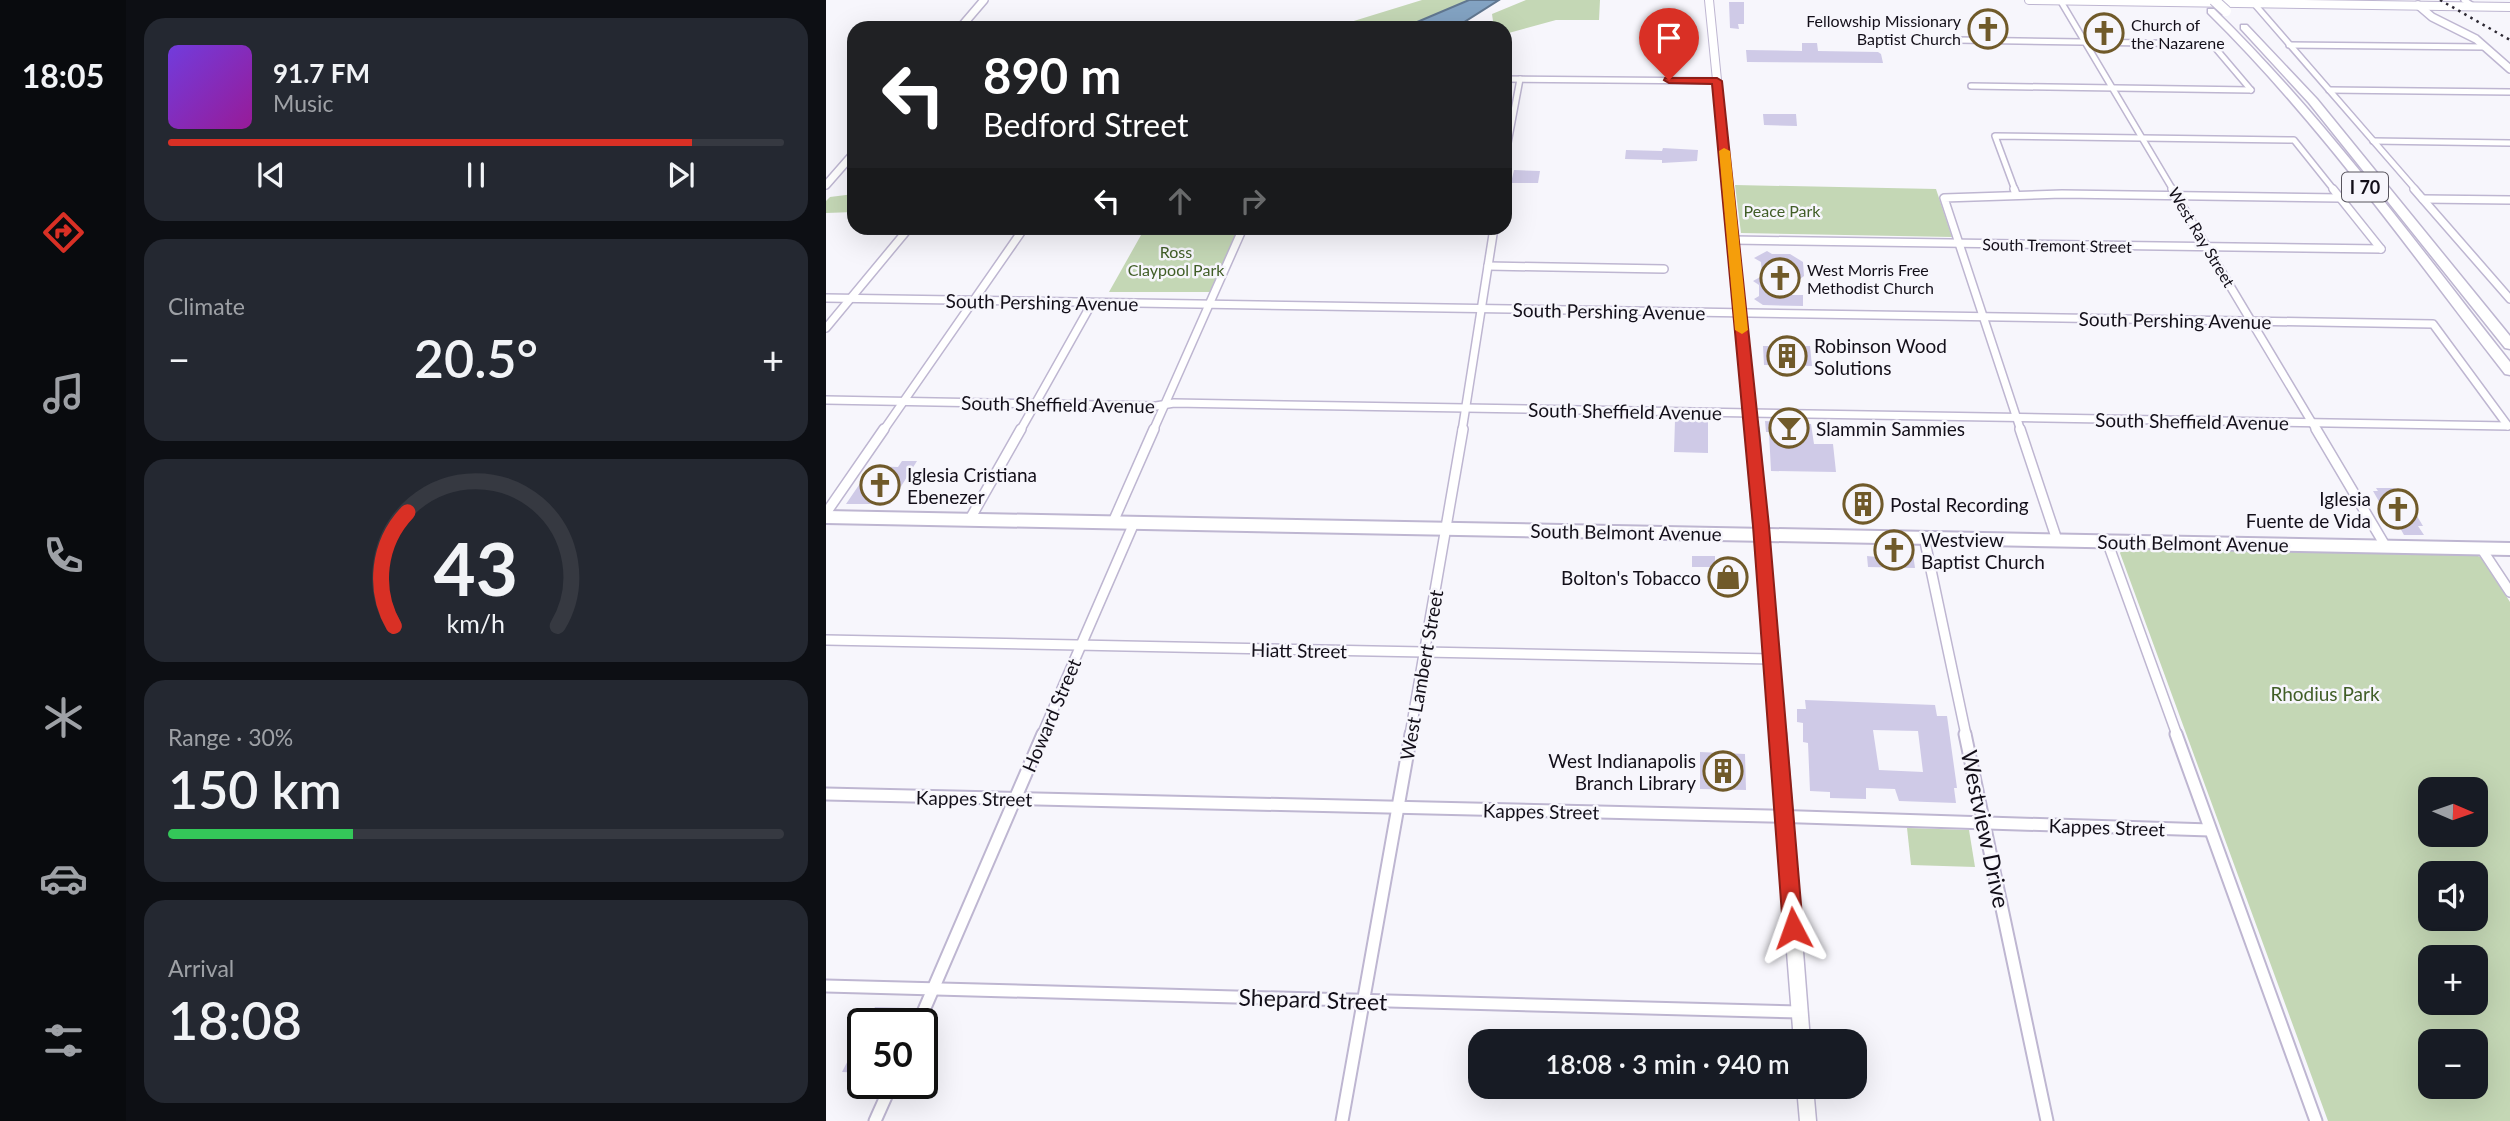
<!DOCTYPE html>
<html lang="en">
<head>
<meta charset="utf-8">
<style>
	:root { --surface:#171b24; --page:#242831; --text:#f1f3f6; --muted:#9ea1a6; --line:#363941; --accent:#d93025 }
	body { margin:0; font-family:Lato,sans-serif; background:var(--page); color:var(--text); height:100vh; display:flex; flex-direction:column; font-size:26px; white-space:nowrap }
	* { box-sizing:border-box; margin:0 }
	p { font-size:23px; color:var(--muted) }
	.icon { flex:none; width:38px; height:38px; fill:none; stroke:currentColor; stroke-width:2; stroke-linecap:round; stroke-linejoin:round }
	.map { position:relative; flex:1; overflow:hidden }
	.panel { display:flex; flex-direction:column; gap:18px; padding:18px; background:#0d0f14; width:700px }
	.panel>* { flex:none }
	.hud { position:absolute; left:21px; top:21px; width:665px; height:214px; border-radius:21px; box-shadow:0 7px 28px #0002; background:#202124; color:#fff; overflow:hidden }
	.needle { width:46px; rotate:92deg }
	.fabs { position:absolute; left:1592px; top:777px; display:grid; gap:14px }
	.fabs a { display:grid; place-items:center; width:70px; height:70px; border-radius:14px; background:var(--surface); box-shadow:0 7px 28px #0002; font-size:35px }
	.speed { position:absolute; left:21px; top:1008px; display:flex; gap:14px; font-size:35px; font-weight:700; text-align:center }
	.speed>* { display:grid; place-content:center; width:91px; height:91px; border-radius:50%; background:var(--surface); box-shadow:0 7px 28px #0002; line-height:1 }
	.speed .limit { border:4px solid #111; border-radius:10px; background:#fff; color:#111 }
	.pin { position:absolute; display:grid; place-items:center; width:60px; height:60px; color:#fff; margin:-72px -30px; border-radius:50% 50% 50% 0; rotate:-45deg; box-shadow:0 0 7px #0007 }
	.pin .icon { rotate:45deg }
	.me { position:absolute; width:77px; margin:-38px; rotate:356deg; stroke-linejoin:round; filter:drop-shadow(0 0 5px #0008) }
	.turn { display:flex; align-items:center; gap:24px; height:147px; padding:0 21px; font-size:32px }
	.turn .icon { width:91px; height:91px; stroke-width:2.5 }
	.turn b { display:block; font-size:49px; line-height:60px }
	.lanes { display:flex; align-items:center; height:66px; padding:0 21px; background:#0003; justify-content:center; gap:35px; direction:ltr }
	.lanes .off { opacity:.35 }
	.big { font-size:52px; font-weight:600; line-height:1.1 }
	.panel .widget { flex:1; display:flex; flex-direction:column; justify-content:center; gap:10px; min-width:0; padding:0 24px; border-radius:21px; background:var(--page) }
	.panel .dial { align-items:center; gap:0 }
	.dial svg { height:182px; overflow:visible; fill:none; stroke:var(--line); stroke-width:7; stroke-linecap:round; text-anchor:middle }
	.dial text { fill:var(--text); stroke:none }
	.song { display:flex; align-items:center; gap:21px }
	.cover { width:84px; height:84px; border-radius:10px; background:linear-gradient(135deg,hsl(260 70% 55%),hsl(300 70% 35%)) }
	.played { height:7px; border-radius:4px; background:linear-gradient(90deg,var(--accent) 85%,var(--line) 85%) }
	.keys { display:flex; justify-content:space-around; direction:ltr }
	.heat { display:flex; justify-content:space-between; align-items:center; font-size:38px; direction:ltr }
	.charge { height:10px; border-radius:5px; background:linear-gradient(90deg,#34c759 30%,var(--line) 0) }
	.trip { position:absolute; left:642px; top:1029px; width:399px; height:70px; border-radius:21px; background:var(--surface); box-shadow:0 7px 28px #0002; font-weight:600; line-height:70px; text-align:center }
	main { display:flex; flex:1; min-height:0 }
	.menu { display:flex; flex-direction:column; width:126px; justify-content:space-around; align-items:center; background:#090b0e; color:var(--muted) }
	.menu .icon { width:49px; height:49px }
	.menu .on { color:var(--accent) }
	.menu b { font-size:32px; color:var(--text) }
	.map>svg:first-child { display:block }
</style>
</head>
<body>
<main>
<nav class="menu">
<b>18:05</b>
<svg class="icon on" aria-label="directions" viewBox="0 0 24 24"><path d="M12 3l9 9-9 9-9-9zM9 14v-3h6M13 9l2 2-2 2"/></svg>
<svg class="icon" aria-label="music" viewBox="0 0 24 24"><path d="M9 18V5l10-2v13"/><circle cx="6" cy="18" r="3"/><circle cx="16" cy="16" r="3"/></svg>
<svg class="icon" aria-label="phone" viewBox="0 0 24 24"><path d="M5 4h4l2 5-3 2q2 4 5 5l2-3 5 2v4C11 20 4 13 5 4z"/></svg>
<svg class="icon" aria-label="climate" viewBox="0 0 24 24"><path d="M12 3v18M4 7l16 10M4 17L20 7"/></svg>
<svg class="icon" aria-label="car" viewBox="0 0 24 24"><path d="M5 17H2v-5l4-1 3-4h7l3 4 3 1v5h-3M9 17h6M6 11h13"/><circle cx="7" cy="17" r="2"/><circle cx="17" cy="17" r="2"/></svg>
<svg class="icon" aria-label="filters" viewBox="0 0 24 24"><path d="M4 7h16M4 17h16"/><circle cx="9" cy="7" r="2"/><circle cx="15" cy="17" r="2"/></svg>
</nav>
<section class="panel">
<div class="widget">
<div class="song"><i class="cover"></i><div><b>91.7 FM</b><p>Music</p></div></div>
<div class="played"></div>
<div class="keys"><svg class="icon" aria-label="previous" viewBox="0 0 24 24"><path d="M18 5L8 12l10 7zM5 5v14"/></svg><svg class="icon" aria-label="pause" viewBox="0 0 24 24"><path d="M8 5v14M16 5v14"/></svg><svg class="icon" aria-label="next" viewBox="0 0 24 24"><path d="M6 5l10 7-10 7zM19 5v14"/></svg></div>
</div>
<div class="widget"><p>Climate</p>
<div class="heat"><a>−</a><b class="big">20.5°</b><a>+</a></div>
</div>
<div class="widget dial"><svg viewBox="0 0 100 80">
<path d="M14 69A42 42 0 1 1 86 69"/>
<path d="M14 69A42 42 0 0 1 20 19" stroke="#d93025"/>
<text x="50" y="56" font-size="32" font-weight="700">43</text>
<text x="50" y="72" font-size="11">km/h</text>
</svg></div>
<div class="widget"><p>Range · 30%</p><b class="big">150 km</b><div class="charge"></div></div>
<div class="widget"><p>Arrival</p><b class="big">18:08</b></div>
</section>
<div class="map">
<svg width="1684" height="1121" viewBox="0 0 1684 1121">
	<rect width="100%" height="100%" fill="#f7f6fc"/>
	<g fill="#c4d7b5" fill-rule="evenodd">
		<polygon points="596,0 643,0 584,25 572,22 553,28 505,28"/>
		<polygon points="700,0 774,0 773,20 730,20 679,34 679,28 622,28 635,24 667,21 666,14"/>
		<polygon points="909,185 1110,189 1126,237 915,233"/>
		<polygon points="28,194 28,212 0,213 0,201 4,197"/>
		<polygon points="319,228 413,228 384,292 283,292"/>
		<path d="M1299,545L1644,552L1656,558L1684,602V1121H1502L1294,553ZM1605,789H1650V835H1605ZM1605,873H1650V919H1605ZM1605,957H1650V1003H1605ZM1605,1041H1650V1087H1605Z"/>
		<polygon points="1081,828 1143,830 1149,867 1085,865"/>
	</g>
	<polygon fill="#83a3c3" stroke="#617790" stroke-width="2" points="643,0 673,0 635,24 622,28 577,28"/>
	<g fill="#cfcae7" fill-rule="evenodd">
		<polygon points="903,2 918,2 918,24 912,24 913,29 904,28"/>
		<polygon points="976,43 991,43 992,51 1052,52 1055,54 1057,63 921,62 920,50 976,51"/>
		<polygon points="937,114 970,114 971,126 938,125"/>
		<polygon points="837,148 872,150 871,161 836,163 836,160 799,159 800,150 836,151"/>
		<polygon points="688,170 714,171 712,183 685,183"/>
		<polygon points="941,251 946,254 964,254 977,262 978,276 974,279 950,279 951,295 977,295 977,306 937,305 928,299 933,296 933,285 927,281 936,276 935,262 928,258"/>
		<polygon points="937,346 984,346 986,366 938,365"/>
		<polygon points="849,420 882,420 882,453 848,452"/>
		<polygon points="939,421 985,424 988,444 1007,444 1010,472 945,471 943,432 940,432"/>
		<polygon points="76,461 91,461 64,504 20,504 46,466 72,467"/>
		<polygon points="1024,488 1038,488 1044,521 1028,521"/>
		<polygon points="1550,488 1568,488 1576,491 1597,526 1592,526 1598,535 1578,535 1573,526 1567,526 1547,491 1552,491"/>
		<polygon points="1049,546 1086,546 1089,568 1042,567 1041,556 1051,557"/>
		<rect x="866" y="556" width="23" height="11"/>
		<polygon points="888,569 917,569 917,584 887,584"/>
		<path d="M979,700L1109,705L1111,716H1121L1131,788H1128L1130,803L1073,801L1069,789L1040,788V799L1004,798V792L984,791L982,743L977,742V723L971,722V709H980ZM1047,730L1092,731L1097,772L1053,770Z"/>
		<polygon points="874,752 919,754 920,790 874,789"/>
		<polygon points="49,1007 80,1008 73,1024 40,1024"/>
		<polygon points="37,1031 37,1073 16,1072"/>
	</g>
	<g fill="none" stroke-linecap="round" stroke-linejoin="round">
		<g stroke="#beb6d1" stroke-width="8">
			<g id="minor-far3">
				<polyline points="1234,0 1347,190"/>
				<polyline points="1425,0 1590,190"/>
				<polyline points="1638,0 1647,6"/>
				<polyline points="1131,40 1386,44 1425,90"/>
				<polyline points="1463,45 1659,47"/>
				<polyline points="679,79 891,81"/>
				<polyline points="1145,86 1425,90"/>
				<polyline points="1503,90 1684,92"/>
				<polyline points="1547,141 1684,143"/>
				<polyline points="679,159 694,79"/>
				<polyline points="1189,190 1169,136 1468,140 1508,190"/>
			</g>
		</g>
		<g stroke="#beb6d1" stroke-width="10">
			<g id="minor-far2">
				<polyline points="1188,189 1190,194"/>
				<polyline points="1346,189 1491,431"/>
				<polyline points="1507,189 1555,249"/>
				<polyline points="1588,189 1684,299"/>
				<polyline points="1597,199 1684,200"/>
				<polyline points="907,240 1555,249"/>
				<polyline points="662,266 838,269"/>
				<polyline points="0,298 1607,324 1682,426"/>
				<polyline points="0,328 83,228"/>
				<polyline points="0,400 330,406 348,403 1682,426"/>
				<polyline points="57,431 198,228"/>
				<polyline points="194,431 266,303"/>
				<polyline points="327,431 417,228"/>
				<polyline points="636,431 668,228"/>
				<polyline points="1195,431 1118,198 1236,194 1514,198"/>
			</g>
		</g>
		<g stroke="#beb6d1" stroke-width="12">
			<g id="minor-far1">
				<polyline points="1194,429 1231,540"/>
				<polyline points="1490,429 1560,547"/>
				<polyline points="0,513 58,429"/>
				<polyline points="144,519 195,429"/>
				<polyline points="287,522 328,429"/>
				<polyline points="1098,537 1140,735"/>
				<polyline points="1281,541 1351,735"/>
				<polyline points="1655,548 1684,592"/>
				<polyline points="0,640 946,659"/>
				<polyline points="216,735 308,523"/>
				<polyline points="584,735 637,429"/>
			</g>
		</g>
		<g stroke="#beb6d1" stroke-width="15">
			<g id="minor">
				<polyline points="1139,734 1221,1121"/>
				<polyline points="1350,734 1490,1121"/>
				<polyline points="0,794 943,816 1384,830"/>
				<polyline points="0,986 974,1012"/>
				<polyline points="92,1024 217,734"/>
				<polyline points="49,1121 66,1083"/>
				<polyline points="516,1121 585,734"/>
			</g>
		</g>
		<g stroke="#beb6d1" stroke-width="10">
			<g id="tertiary">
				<polyline points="1592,5 1606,17 1650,39 1684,69"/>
				<polyline points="134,28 158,0"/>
				<polyline points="0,185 28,153"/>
			</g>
		</g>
		<g stroke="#beb6d1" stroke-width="10">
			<g id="secondary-far3">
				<polyline points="883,0 902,190"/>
				<polyline points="1203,0 1684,7"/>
			</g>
		</g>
		<g stroke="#beb6d1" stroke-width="12">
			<polyline id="secondary-far2" points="902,189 926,431"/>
		</g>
		<g stroke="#beb6d1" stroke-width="16">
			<g id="secondary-far1">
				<polyline points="926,429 952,735"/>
				<polyline points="0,517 1684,549"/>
			</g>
		</g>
		<g stroke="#beb6d1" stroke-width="19">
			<g id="secondary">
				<polyline points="952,734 976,1041"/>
				<polyline points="979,1087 982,1121"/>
			</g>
		</g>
		<g stroke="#beb6d1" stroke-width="3">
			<g id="motorway">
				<path d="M1382,9H1388C1498,116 1589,242 1684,362V375L1679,374C1583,251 1493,122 1382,13Z"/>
				<polygon points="1415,25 1421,25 1491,99 1684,336 1684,349 1679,348 1483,103 1415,29"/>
			</g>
		</g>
		<use href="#minor-far3" stroke="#fff" stroke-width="5"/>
		<use href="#minor-far2" stroke="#fff" stroke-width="7"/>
		<use href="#minor-far1" stroke="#fff" stroke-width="9"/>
		<use href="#minor" stroke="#fff" stroke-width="11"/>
		<use href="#tertiary" stroke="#fff" stroke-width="7"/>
		<use href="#secondary-far3" stroke="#fff" stroke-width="8"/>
		<use href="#secondary-far2" stroke="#fff" stroke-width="10"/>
		<use href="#secondary-far1" stroke="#fff" stroke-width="12"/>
		<use href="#secondary" stroke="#fff" stroke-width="16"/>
		<use href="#motorway" fill="#fff" fill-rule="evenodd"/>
		<polyline stroke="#2c2832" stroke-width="2.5" stroke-dasharray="2.5 4.5" stroke-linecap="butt" points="1614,0 1684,40"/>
		<g stroke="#beb6d1" stroke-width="12" stroke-linecap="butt">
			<polyline id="motorway-bridge" points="1388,0 1400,11"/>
		</g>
		<use href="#motorway-bridge" stroke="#fff" stroke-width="10"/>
	</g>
	<polygon fill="#d93025" stroke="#8d1f18" stroke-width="2" points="839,78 891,78 896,81 943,526 977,928 974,935 967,938 960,935 957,928 927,526 886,84 843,83 838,80"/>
	<polygon fill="#f59e0b" points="898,148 904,151 922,330 916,334 909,330 893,151"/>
	<defs>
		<g id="church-ring" transform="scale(2.0125)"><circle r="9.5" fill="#f7f6fc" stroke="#705a2a" stroke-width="1.5"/><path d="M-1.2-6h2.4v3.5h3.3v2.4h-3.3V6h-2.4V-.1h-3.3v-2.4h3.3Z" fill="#705a2a"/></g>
		<g id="building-ring" transform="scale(2.0125)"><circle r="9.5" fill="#f7f6fc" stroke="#705a2a" stroke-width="1.5"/><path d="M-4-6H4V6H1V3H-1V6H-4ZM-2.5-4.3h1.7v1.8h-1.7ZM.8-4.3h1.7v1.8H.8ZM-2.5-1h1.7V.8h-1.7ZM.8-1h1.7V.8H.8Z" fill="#705a2a"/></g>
		<g id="bar-ring" transform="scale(2.0125)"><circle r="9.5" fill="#f7f6fc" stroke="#705a2a" stroke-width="1.5"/><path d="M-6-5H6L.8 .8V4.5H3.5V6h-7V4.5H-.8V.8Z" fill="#705a2a"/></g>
		<g id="shop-ring" transform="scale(2.0125)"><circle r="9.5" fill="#f7f6fc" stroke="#705a2a" stroke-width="1.5"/><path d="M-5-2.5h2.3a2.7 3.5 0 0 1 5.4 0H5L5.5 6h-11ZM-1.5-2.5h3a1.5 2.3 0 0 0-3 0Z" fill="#705a2a"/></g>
	</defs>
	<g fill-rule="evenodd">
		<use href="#church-ring" x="1162" y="29"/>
		<use href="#church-ring" x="1278" y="33"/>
		<use href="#church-ring" x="954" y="278"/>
		<use href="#building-ring" x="961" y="356"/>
		<use href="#bar-ring" x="963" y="428"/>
		<use href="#church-ring" x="54" y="485"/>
		<use href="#building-ring" x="1037" y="504"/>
		<use href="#church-ring" x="1572" y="509"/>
		<use href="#church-ring" x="1068" y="550"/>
		<use href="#shop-ring" x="902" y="577"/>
		<use href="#building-ring" x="897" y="771"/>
	</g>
	<g text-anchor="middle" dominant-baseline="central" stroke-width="5" stroke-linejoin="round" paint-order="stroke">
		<g font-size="16" fill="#130f19" stroke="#f7f6fc" text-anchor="start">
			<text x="1135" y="20" text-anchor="end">Fellowship Missionary<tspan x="1135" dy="18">Baptist Church</tspan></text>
			<text x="1305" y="24">Church of<tspan x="1305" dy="18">the Nazarene</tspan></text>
			<text x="981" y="269">West Morris Free<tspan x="981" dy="18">Methodist Church</tspan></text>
		</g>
		<g font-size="16" fill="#415e27" stroke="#f7f6fc">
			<text x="956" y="210">Peace Park</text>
			<text x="350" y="251">Ross<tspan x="350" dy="18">Claypool Park</tspan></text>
		</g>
		<g font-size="16" fill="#130f19" stroke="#f7f6fc">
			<text transform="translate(1376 237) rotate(59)">West Ray Street</text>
			<text transform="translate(1231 245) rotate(1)">South Tremont Street</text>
		</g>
		<rect fill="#f7f6fc" stroke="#57545d" stroke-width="2" x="1516" y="172.5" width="46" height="29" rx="5"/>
		<g font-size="18" font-weight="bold" fill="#130f19">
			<text x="1539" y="187">I 70</text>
		</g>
		<g font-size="19" fill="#130f19" stroke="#f7f6fc">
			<text transform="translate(216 302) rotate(1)">South Pershing Avenue</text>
			<text transform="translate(783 311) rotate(1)">South Pershing Avenue</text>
			<text transform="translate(1349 320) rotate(1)">South Pershing Avenue</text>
			<text transform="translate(232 404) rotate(1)">South Sheffield Avenue</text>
			<text transform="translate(799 411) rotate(1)">South Sheffield Avenue</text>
			<text transform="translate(1366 421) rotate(1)">South Sheffield Avenue</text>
			<text transform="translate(800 532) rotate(1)">South Belmont Avenue</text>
			<text transform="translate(1367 543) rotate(1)">South Belmont Avenue</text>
			<text transform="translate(473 650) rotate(1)">Hiatt Street</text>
			<text transform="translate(595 675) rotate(-80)">West Lambert Street</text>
			<text transform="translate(225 715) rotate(-67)">Howard Street</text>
			<text transform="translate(148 798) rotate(1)">Kappes Street</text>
			<text transform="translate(715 811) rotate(1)">Kappes Street</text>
			<text transform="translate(1281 827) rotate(2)">Kappes Street</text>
		</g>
		<g font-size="19" fill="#130f19" stroke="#f7f6fc" text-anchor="start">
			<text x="988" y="345">Robinson Wood<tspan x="988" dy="22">Solutions</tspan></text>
			<text x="990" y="428">Slammin Sammies</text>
			<text x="81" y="474">Iglesia Cristiana<tspan x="81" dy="22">Ebenezer</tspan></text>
			<text x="1545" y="498" text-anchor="end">Iglesia<tspan x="1545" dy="22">Fuente de Vida</tspan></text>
			<text x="1064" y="504">Postal Recording</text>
			<text x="1095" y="539">Westview<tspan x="1095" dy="22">Baptist Church</tspan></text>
			<text x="875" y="577" text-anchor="end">Bolton's Tobacco</text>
			<text x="870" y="760" text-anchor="end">West Indianapolis<tspan x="870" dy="22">Branch Library</tspan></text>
		</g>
		<g font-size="19" fill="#415e27" stroke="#f7f6fc">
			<text x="1499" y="693">Rhodius Park</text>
		</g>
		<g font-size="23" fill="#130f19" stroke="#f7f6fc">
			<text transform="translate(1160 829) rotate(78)">Westview Drive</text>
			<text transform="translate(487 999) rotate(2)">Shepard Street</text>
		</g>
	</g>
</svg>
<div class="fabs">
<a><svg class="needle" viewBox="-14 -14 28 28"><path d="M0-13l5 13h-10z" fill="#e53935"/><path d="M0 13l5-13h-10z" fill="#9ea1a6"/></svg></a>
<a><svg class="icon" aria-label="sound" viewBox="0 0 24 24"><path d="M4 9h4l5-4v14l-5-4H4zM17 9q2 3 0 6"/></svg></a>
<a>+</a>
<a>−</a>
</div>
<div class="speed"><div class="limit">50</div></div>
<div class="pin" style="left:843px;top:80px;background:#d93025"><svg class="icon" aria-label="arrive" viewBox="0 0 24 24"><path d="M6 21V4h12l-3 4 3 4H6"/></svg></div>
<svg class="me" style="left:967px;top:928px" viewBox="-20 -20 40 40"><path d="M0-17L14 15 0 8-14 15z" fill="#d93025" stroke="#fff" stroke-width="4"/></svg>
<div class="trip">18:08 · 3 min · 940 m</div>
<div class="hud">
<div class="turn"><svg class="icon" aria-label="left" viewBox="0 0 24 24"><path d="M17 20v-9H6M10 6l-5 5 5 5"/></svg><div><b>890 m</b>Bedford Street</div></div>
<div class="lanes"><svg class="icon" aria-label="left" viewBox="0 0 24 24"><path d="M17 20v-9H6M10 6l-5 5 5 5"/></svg><svg class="icon off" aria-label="ahead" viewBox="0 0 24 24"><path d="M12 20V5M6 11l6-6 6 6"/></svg><svg class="icon off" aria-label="right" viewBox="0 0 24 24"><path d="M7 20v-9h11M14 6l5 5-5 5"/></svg></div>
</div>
</div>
</main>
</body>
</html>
